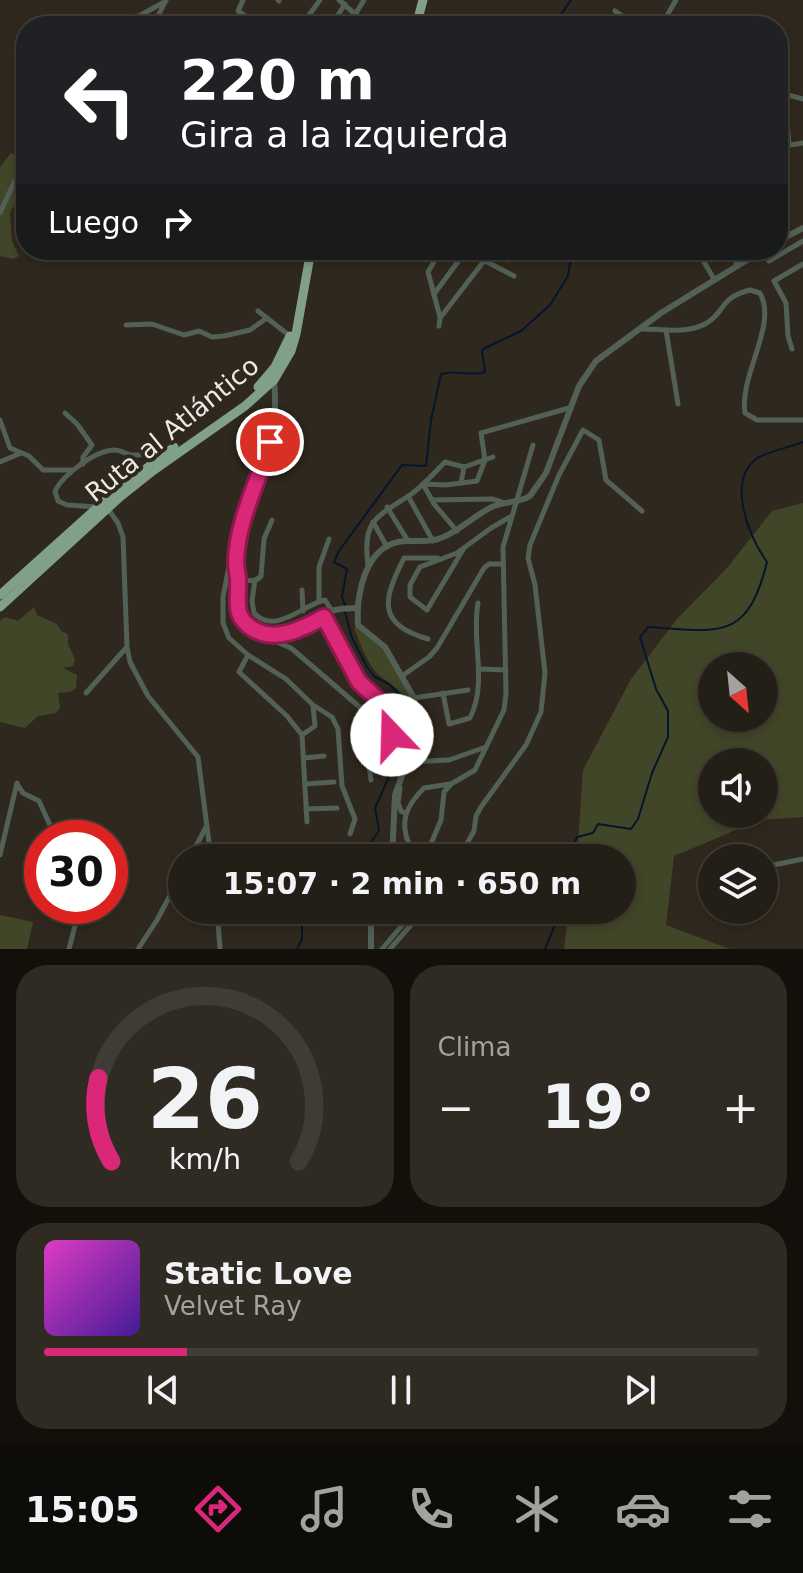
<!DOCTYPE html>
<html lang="es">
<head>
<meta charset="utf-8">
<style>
	:root { --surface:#231e16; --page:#2f2b23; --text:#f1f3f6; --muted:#a3a2a1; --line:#403c35; --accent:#db2777 }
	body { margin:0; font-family:"DejaVu Sans",sans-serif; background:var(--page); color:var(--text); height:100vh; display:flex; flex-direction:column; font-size:30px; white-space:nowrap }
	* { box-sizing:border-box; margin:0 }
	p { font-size:26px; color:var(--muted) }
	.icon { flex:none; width:44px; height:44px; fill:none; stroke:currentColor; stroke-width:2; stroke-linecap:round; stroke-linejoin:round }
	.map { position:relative; height:949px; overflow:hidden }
	.sheet { display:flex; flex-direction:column; gap:16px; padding:16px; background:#13100c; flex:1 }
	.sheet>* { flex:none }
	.top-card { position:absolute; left:16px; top:16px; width:772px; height:244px; border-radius:32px; box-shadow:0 4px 12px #0003,0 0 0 2px var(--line); background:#202124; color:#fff; overflow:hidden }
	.needle { width:52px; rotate:153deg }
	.buttons { position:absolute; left:698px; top:652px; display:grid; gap:16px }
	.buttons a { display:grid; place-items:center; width:80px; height:80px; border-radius:50%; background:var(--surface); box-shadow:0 4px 12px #0003,0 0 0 2px var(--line); font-size:40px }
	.speed { position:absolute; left:24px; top:820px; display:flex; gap:16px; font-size:40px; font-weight:700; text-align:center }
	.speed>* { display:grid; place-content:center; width:104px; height:104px; border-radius:50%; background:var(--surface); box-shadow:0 4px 12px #0003,0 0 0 2px var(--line); line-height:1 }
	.speed .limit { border:12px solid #d22; background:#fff; color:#111 }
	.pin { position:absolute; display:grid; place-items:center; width:68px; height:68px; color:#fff; margin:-34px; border:4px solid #fff; border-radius:50%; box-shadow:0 2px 8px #0007 }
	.me { position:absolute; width:88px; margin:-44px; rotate:339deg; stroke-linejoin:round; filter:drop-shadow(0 0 6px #0008) }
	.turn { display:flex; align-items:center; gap:28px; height:168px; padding:0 32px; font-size:36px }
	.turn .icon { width:104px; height:104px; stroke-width:2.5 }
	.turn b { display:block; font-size:56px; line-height:68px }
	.then { display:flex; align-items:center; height:76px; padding:0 32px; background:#0003; gap:16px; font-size:30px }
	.big { font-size:60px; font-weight:700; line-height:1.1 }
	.sheet .widget { flex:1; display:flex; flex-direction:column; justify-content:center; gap:12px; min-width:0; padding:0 28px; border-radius:32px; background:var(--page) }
	.sheet .dial { align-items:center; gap:0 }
	.dial svg { height:208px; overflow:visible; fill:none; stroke:var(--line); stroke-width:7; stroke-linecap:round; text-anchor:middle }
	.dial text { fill:var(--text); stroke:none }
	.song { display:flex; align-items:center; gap:24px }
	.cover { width:96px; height:96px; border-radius:12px; background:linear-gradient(135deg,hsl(310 70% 55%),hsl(260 70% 35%)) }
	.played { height:8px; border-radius:4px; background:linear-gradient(90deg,var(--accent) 20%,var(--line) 20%) }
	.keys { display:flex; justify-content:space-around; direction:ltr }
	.heat { display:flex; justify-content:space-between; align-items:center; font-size:44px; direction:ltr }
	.sheet .tiles { flex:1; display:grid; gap:16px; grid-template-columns:1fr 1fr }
	.widget:last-child { grid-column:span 2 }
	.trip { position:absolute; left:168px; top:844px; width:468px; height:80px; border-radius:40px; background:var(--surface); box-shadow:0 4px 12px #0003,0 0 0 2px var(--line); font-weight:700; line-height:80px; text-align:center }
	.tab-bar { display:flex; height:128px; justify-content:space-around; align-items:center; background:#0e0c09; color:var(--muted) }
	.tab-bar .icon { width:56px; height:56px }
	.tab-bar .on { color:var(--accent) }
	.tab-bar b { font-size:36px; color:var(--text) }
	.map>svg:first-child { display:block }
</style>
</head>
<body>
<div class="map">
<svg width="803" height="949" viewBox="0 0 803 949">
	<rect width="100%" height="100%" fill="#2f281e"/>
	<g fill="#424628" fill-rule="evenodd">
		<polygon points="11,153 23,158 26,155 26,177 10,213 12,241 19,256 13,259 0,256 0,167"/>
		<path d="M803,503V817L760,820L674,856L666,925L730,949H564L569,910H622V858H577L583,770L631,679L677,619L727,568L772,511ZM712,666H764V718H712ZM712,762H764V814H712Z"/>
		<polygon points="34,607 37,615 57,624 61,631 68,634 68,644 75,659 73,666 63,668 77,675 76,688 70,692 58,693 60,708 56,713 38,716 25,728 0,722 0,621 5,617 18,621"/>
		<path d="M357,627L385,647L413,700L411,702C401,691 391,685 380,676C368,666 360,643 354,628Z"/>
		<polygon points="0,915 33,922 27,949 0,949"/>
	</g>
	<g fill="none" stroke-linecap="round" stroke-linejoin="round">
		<g stroke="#05152c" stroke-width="2">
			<polyline points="553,26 571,0"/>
			<path d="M345,605L342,597L347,569L334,562L339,551L402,465L426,466L431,420L441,374C456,369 471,377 485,372L482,351L485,348L521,331L550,305L568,276L572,250"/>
			<polyline points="345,612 352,638 367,667 375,677 389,684 407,702 408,724 404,743 375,808 379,831 371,842 349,858"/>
			<path d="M568,858L577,837L593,833L598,824L631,829L638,819L652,773L668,737V711L656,689L640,637L648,627C718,631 747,643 767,562C750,538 726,483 756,459C765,452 791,447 803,442"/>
			<polyline points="297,949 302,939 302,910"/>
			<polyline points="545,949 561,910"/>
		</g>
		<g stroke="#526056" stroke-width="5">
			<polyline points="243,0 238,11 255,22 257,26"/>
			<polyline points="278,0 279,1"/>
			<polyline points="339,0 369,26"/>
			<polyline points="615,11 638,26"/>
			<polyline points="356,13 364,0"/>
			<polyline points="108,18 139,16 166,1"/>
			<polyline points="153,26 165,2"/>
			<polyline points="301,26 320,0"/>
			<polyline points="331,26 345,4"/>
			<polyline points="661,26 676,0"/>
			<polyline points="778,92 803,99"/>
			<polyline points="785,94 789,145"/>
			<polyline points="778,147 803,143"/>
			<polyline points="0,213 19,172 26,162"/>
			<polyline points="778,227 784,237"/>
			<polyline points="298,250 305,254"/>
			<polyline points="464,250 514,276"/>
			<polyline points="697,250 714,279"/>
			<polyline points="729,250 738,266"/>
			<polyline points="635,252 645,250"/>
			<polyline points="509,260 515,250"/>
			<polyline points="769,261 803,241"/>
			<polyline points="434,294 466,251"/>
			<polyline points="258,311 290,336"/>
			<polyline points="440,317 428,272 441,250"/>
			<polyline points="126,325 152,324 184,335 199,331 212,337 224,336 250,330 267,318"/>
			<polyline points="439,326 440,318 484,261"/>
			<path d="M641,329C662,329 686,334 705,324C726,313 718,298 750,290L760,293C778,325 739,375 745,413L757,420H803"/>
			<polyline points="666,330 678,404"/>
			<polyline points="792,349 788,336 786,303 774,281 803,264"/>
			<polyline points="65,413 77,424 92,445 83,457 83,464"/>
			<polyline points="0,420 10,448 29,456 43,470 71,470"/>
			<polyline points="246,428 272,430"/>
			<polyline points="0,462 21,453"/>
			<polyline points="461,483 464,467"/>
			<polyline points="408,496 433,541"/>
			<polyline points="433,500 493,499 502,502"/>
			<path d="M97,507L67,505L58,501L55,491C63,475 95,450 115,450C121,450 127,455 133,455C144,455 154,452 164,452"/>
			<polyline points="387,507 408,541"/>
			<polyline points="108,509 118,523 123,537 127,647 130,662 148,696 198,757 211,858"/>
			<polyline points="373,522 387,547"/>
			<polyline points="457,531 434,504 423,484 446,485 477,481 485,460 481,433 569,408"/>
			<polyline points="238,533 232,551 223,597 223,623 229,638 248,655 286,679 313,705 332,717 338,729 342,786 355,819 350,834"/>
			<polyline points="464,548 427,610 410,597 410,585 420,567 457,553 491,528 510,517"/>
			<path d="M368,566C363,522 373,519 407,497C421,488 433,474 445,462L464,467L493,457"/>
			<path d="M238,576C246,581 255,583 261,576L264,539L272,520"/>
			<path d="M255,580L252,601L254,613C275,636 304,604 325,600L332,611"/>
			<polyline points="302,590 303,611"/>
			<polyline points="319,601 319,567 329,539"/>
			<polyline points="324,617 359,682 385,706 390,718 390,740 371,761"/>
			<polyline points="270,634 272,640 291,648 362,709 371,780"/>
			<path d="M428,639C375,624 384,598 404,558H438"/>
			<polyline points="248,655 239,672 287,716 302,735 307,822"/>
			<polyline points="479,669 506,670"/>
			<polyline points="402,676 429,657 437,648 484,568 489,564 503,564"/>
			<polyline points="86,693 126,648"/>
			<path d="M443,693L449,724L470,718C488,682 471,642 478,603"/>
			<polyline points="414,698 468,690"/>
			<polyline points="302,735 315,726 313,706"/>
			<polyline points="304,758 324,756"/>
			<polyline points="408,762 449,760 486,747"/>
			<polyline points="17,784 23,793 39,801 56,838"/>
			<polyline points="305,784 334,782"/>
			<polyline points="400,788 398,803 401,811 405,813"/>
			<polyline points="306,809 337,808"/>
			<path d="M444,850L409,844C399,821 407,805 424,788L450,784"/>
			<polyline points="0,855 17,783"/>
			<polyline points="190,858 206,827"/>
			<polyline points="425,858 441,820 444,792 451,784 475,770 504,710 506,694 503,547 533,445"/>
			<polyline points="459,858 474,831 476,816 481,807 526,745 541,712 545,673 535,585 528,558 530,545 559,475 583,430 599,440 606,480 642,511"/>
			<polyline points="764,867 803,859"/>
			<polyline points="217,910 220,949"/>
			<polyline points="69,949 80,906"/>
			<polyline points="138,949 157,920 182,873"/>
			<polyline points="382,949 415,910"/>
			<polyline points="390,949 424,910"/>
		</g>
		<g stroke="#526056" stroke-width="6">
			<polyline points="778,241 803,228"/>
			<path d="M274,380C276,399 275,421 271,440C262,480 241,516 236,557C235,566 238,573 238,581C239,608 234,631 270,634C295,636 311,621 332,611C339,608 348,609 356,608"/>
			<path d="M392,858L395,795L413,746L414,698L385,647L358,625C356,597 364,549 398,542C412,539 426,544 441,538C461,531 475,514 494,506C506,501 519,503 530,496L546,473L579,386L596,361L661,313L763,250"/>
			<polyline points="371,949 371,910"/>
		</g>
		<g stroke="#80a08a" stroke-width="9">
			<polyline points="416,26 423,0"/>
			<polyline points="258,387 275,367 290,336"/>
			<polyline points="0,595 107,499 174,447"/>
			<polyline points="0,607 120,497 154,470 245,406 274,380 291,351 296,334 311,250"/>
		</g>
	</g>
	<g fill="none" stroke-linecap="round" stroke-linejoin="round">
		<g stroke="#8e194d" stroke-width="20">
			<path id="route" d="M270,442C259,481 237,520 236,562C236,568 238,574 238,580C239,602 232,616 253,629C276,643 304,628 324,617L359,682L385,706L390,718L392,735"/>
		</g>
		<use href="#route" stroke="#db2777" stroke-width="14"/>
	</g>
	<g text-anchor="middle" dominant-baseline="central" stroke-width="8" stroke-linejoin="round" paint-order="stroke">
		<g font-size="26" fill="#eee9e3" stroke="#2f281e">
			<text transform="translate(172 429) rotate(-39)">Ruta al Atlántico</text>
		</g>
	</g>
</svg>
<div class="buttons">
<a><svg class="needle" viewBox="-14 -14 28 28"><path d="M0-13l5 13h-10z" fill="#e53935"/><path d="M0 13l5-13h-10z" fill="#a3a2a1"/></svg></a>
<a><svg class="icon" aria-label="sound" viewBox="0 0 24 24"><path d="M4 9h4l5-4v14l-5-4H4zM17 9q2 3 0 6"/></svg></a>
<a><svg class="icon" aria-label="layers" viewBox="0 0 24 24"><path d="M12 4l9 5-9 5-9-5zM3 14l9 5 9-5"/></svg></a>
</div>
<div class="speed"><div class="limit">30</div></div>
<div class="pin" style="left:270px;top:442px;background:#d93025"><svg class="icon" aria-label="arrive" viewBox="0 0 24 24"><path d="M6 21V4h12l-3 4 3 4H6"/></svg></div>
<svg class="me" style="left:392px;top:735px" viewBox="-20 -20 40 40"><circle r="19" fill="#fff"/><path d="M0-13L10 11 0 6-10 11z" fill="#db2777"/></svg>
<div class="trip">15:07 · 2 min · 650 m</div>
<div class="top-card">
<div class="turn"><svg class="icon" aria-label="left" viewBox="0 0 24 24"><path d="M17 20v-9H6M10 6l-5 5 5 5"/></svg><div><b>220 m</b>Gira a la izquierda</div></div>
<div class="then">Luego<svg class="icon" aria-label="right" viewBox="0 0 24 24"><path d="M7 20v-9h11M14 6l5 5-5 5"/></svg></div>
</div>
</div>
<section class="sheet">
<div class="tiles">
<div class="widget dial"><svg viewBox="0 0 100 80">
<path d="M14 69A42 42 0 1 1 86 69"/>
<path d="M14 69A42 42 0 0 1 9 37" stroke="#db2777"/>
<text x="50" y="56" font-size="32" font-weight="700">26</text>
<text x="50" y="72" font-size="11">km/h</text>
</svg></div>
<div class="widget"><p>Clima</p>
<div class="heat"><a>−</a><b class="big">19°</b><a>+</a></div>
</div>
<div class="widget">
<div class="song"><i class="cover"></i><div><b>Static Love</b><p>Velvet Ray</p></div></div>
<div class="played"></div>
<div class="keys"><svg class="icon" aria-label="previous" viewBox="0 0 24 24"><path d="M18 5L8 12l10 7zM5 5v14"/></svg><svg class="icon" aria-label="pause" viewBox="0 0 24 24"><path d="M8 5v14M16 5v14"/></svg><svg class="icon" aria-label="next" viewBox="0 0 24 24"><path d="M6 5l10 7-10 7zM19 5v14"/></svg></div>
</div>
</div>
</section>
<nav class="tab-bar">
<b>15:05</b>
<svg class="icon on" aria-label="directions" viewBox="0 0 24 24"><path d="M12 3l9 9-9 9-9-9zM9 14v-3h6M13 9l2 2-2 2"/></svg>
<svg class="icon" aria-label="music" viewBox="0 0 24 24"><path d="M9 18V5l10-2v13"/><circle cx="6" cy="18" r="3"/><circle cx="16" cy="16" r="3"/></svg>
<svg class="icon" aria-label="phone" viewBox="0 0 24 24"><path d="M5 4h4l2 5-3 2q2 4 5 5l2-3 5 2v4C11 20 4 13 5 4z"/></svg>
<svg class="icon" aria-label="climate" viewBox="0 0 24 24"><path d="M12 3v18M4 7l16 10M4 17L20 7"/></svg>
<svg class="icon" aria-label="car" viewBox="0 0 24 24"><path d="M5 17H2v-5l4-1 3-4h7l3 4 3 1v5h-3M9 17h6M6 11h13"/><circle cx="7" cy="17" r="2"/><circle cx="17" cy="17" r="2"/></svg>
<svg class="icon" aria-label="filters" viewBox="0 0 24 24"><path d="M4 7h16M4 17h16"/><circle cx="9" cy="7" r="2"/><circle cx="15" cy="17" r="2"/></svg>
</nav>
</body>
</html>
